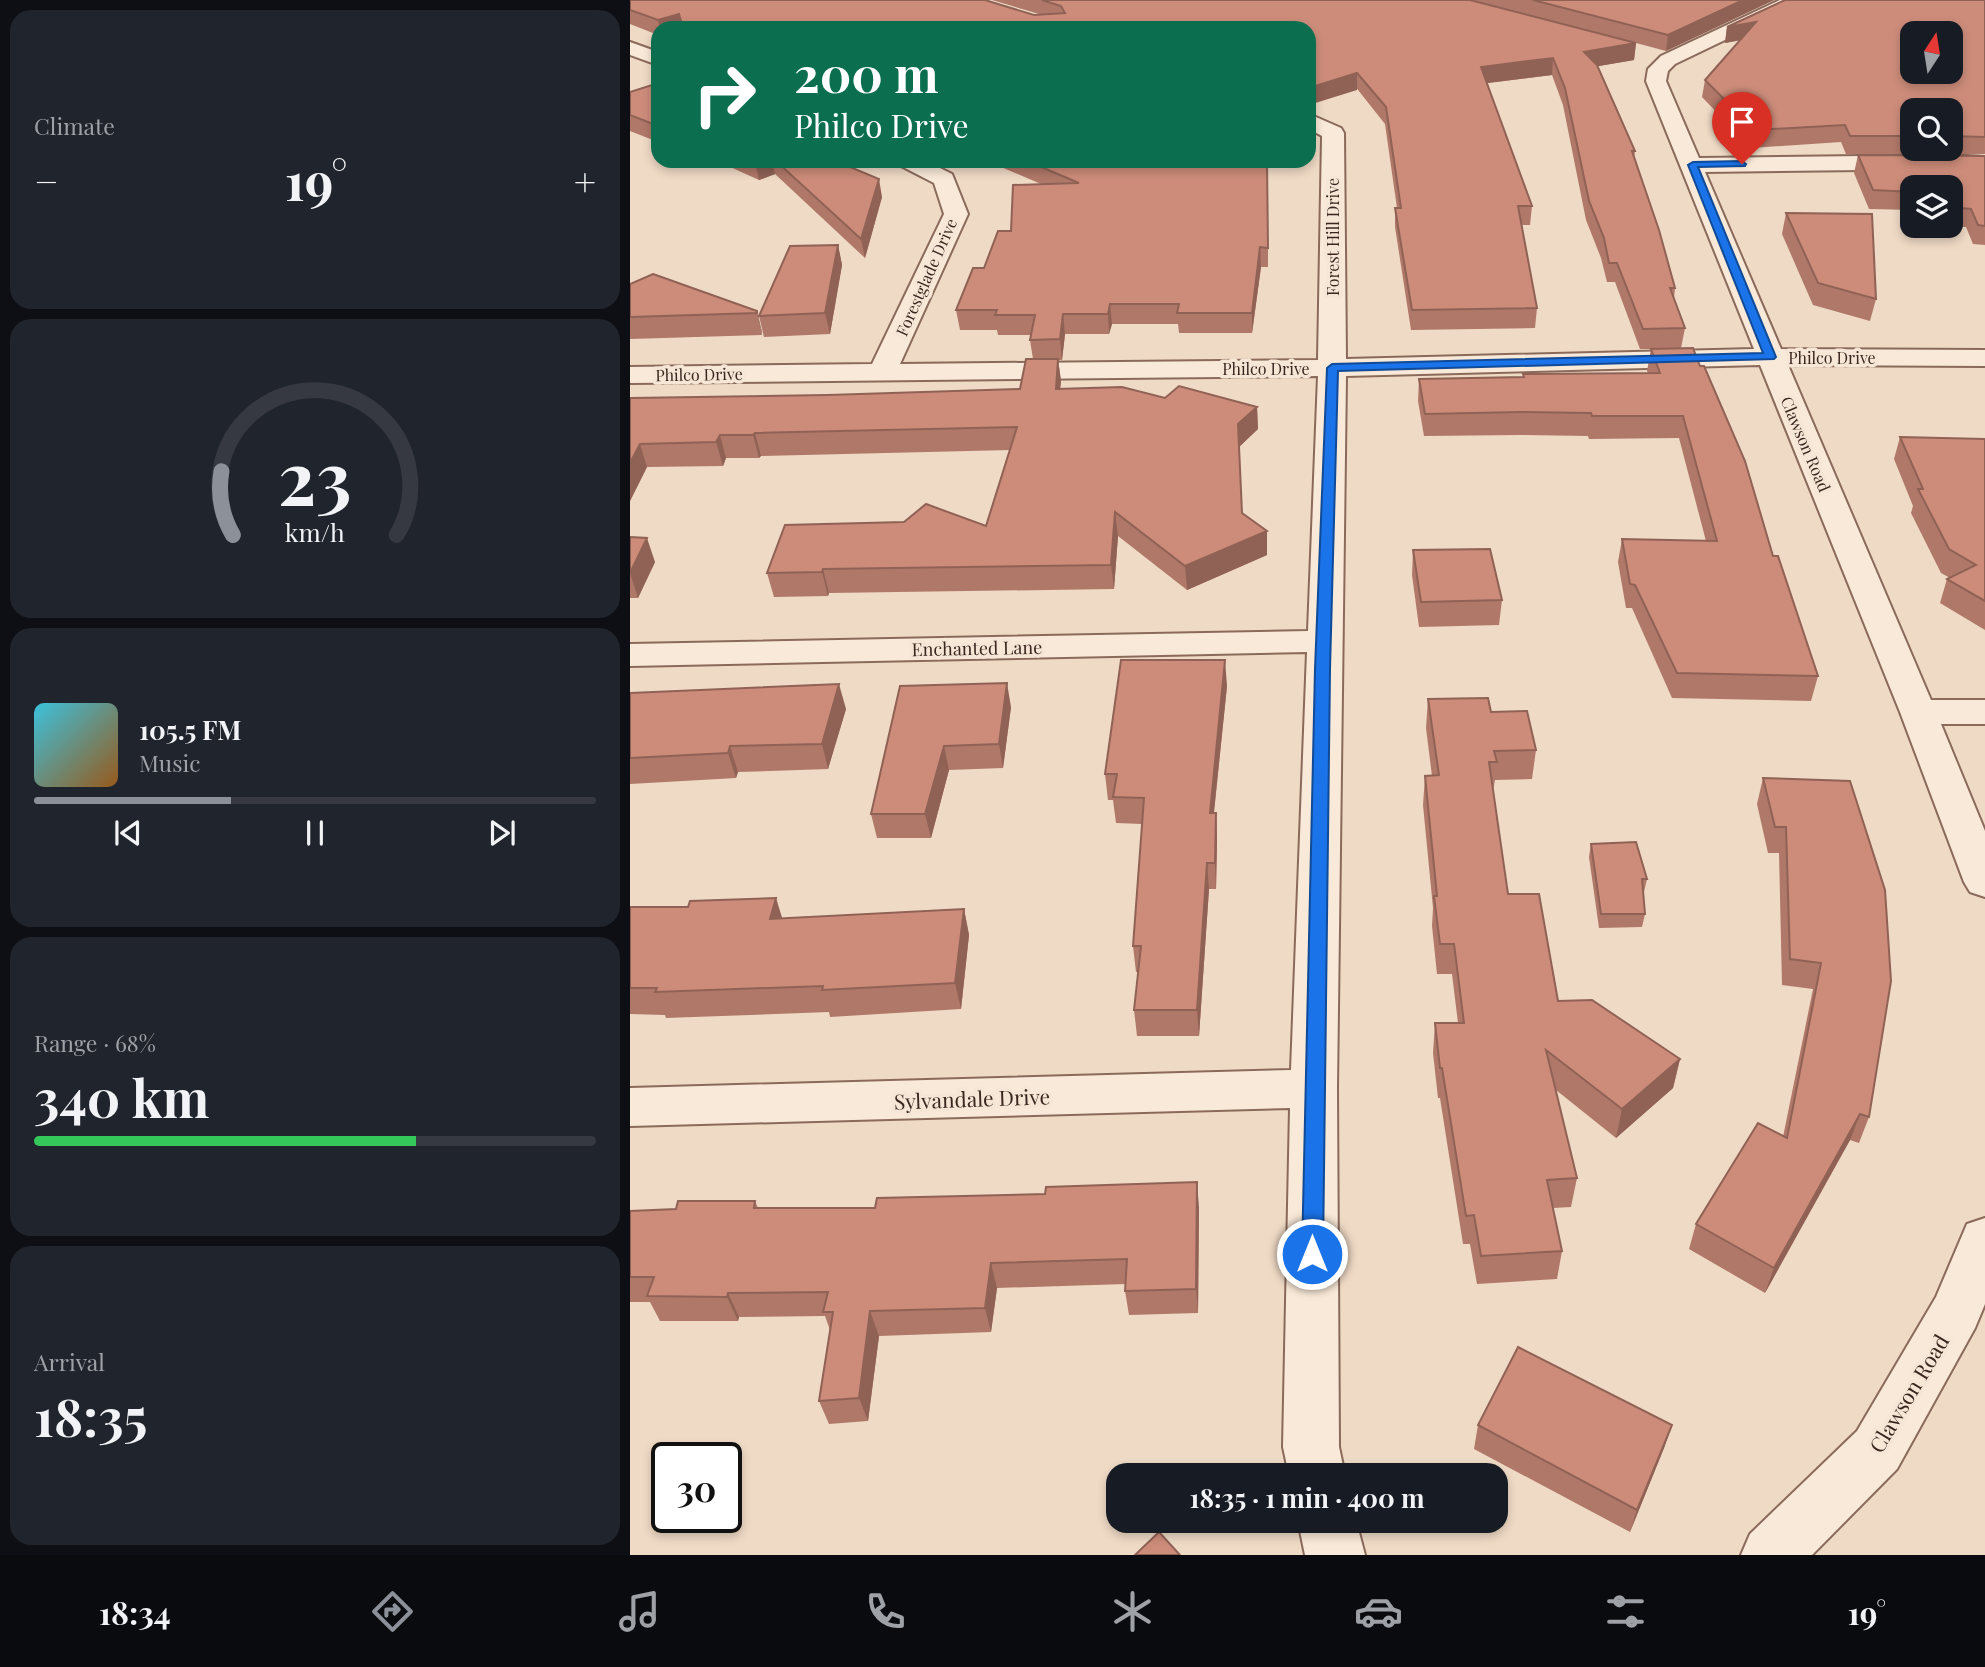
<!DOCTYPE html>
<html lang="en">
<head>
<meta charset="utf-8">
<style>
	:root { --surface:#171b24; --page:#20242c; --text:#f1f3f6; --muted:#9ea1a6; --line:#363941; --accent:#8c9099 }
	body { margin:0; font-family:"Playfair Display",serif; background:var(--page); color:var(--text); height:100vh; display:flex; flex-direction:column; font-size:26px; white-space:nowrap }
	* { box-sizing:border-box; margin:0 }
	p { font-size:23px; color:var(--muted) }
	.icon { flex:none; width:38px; height:38px; fill:none; stroke:currentColor; stroke-width:2; stroke-linecap:round; stroke-linejoin:round }
	.map { position:relative; flex:1; overflow:hidden }
	.drawer { display:flex; flex-direction:column; gap:10px; padding:10px; background:#0d0f14; width:630px }
	.drawer>* { flex:none }
	.banner { position:absolute; left:21px; top:21px; width:665px; height:147px; border-radius:21px; box-shadow:0 4px 10px #0003; background:#0b6e4f; color:#fff; overflow:hidden }
	.needle { width:46px; rotate:12deg }
	.fabs { position:absolute; left:1270px; top:21px; display:grid; gap:14px }
	.fabs a { display:grid; place-items:center; width:63px; height:63px; border-radius:14px; background:var(--surface); box-shadow:0 4px 10px #0003; font-size:35px }
	.speed { position:absolute; left:21px; top:1442px; display:flex; gap:14px; font-size:35px; font-weight:700; text-align:center }
	.speed>* { display:grid; place-content:center; width:91px; height:91px; border-radius:50%; background:var(--surface); box-shadow:0 4px 10px #0003; line-height:1 }
	.speed .limit { border:4px solid #111; border-radius:10px; background:#fff; color:#111 }
	.pin { position:absolute; display:grid; place-items:center; width:60px; height:60px; color:#fff; margin:-72px -30px; border-radius:50% 50% 50% 0; rotate:-45deg; box-shadow:0 0 7px #0007 }
	.pin .icon { rotate:45deg }
	.me { position:absolute; width:77px; margin:-38px; rotate:0deg; stroke-linejoin:round; filter:drop-shadow(0 0 5px #0008) }
	.turn { display:flex; align-items:center; gap:24px; height:147px; padding:0 28px; font-size:32px }
	.turn .icon { width:91px; height:91px; stroke-width:2.5 }
	.turn b { display:block; font-size:49px; line-height:60px }
	.big { font-size:52px; font-weight:700; line-height:1.1 }
	.drawer .tile { flex:1; display:flex; flex-direction:column; justify-content:center; gap:10px; min-width:0; padding:0 24px; border-radius:21px; background:var(--page) }
	.drawer .dial { align-items:center; gap:0 }
	.dial svg { height:182px; overflow:visible; fill:none; stroke:var(--line); stroke-width:7; stroke-linecap:round; text-anchor:middle }
	.dial text { fill:var(--text); stroke:none }
	.song { display:flex; align-items:center; gap:21px }
	.cover { width:84px; height:84px; border-radius:10px; background:linear-gradient(135deg,hsl(190 70% 55%),hsl(30 70% 35%)) }
	.played { height:7px; border-radius:4px; background:linear-gradient(90deg,var(--accent) 35%,var(--line) 35%) }
	.keys { display:flex; justify-content:space-around; direction:ltr }
	.heat { display:flex; justify-content:space-between; align-items:center; font-size:38px; direction:ltr }
	.charge { height:10px; border-radius:5px; background:linear-gradient(90deg,#34c759 68%,var(--line) 0) }
	.trip { position:absolute; left:476px; top:1463px; width:402px; height:70px; border-radius:21px; background:var(--surface); box-shadow:0 4px 10px #0003; font-weight:700; line-height:70px; text-align:center }
	.dock { display:flex; height:112px; justify-content:space-around; align-items:center; background:#090b0e; color:var(--muted) }
	.dock .icon { width:49px; height:49px }
	.dock .selected { color:var(--accent) }
	.dock b { font-size:32px; color:var(--text) }
	main { display:flex; flex:1; min-height:0 }
	.map>svg:first-child { display:block }
</style>
</head>
<body>
<main>
<section class="drawer">
<div class="tile"><p>Climate</p>
<div class="heat"><a>−</a><b class="big">19°</b><a>+</a></div>
</div>
<div class="tile dial"><svg viewBox="0 0 100 80">
<path d="M14 69A42 42 0 1 1 86 69"/>
<path d="M14 69A42 42 0 0 1 9 41" stroke="#8c9099"/>
<text x="50" y="56" font-size="32" font-weight="700">23</text>
<text x="50" y="72" font-size="11">km/h</text>
</svg></div>
<div class="tile">
<div class="song"><i class="cover"></i><div><b>105.5 FM</b><p>Music</p></div></div>
<div class="played"></div>
<div class="keys"><svg class="icon" aria-label="previous" viewBox="0 0 24 24"><path d="M18 5L8 12l10 7zM5 5v14"/></svg><svg class="icon" aria-label="pause" viewBox="0 0 24 24"><path d="M8 5v14M16 5v14"/></svg><svg class="icon" aria-label="next" viewBox="0 0 24 24"><path d="M6 5l10 7-10 7zM19 5v14"/></svg></div>
</div>
<div class="tile"><p>Range · 68%</p><b class="big">340 km</b><div class="charge"></div></div>
<div class="tile"><p>Arrival</p><b class="big">18:35</b></div>
</section>
<div class="map">
<svg width="1355" height="1555" viewBox="0 0 1355 1555">
	<rect width="100%" height="100%" fill="#efdac5"/>
	<g fill="none" stroke-linecap="round" stroke-linejoin="round">
		<g stroke="#8a6a5b" stroke-width="4">
			<g id="minor">
				<polygon points="1150,0 1173,0 1170,4 1045,64 1038,71 1036,81 1069,158 1319,155 1355,157 1355,171 1319,169 1075,172 1151,349 1355,350 1355,366 1158,365 1301,700 1355,700 1355,724 1311,724 1355,831 1355,897 1340,892 1334,882 1270,712 1130,365 716,376 707,1088 709,1447 715,1475 659,1475 653,1447 660,1108 0,1126 0,1088 661,1070 677,652 0,666 0,644 678,631 688,376 0,383 0,367 242,364 314,214 304,183 271,166 268,161 296,161 322,174 338,214 270,364 688,360 692,136 679,129 679,114 711,128 714,133 716,359 1124,349 1016,81 1018,69 1031,56"/>
				<polygon points="0,42 28,52 28,65 0,55"/>
				<polygon points="1355,1218 1355,1304 1345,1328 1267,1469 1182,1555 1111,1555 1120,1534 1227,1431 1306,1297 1337,1224"/>
				<polygon points="668,1521 726,1521 735,1555 675,1555"/>
			</g>
		</g>
		<use href="#minor" fill="#f9e9d8" fill-rule="evenodd"/>
	</g>
	<g fill="#b07869" fill-rule="evenodd">
		<polygon points="0,0 404,15 409,14 362,0 840,0 950,29 842,0 1144,0 1036,51 1006,43 1004,60 968,66 1005,151 1004,158 1045,288 1044,299 1055,328 1051,348 1143,556 1188,676 1181,701 1042,698 1002,608 996,608 988,562 992,539 1076,541 1049,438 959,439 958,436 889,435 794,436 788,401 789,379 893,377 893,374 1018,373 1017,371 1021,349 1010,349 985,282 977,282 971,258 956,220 933,105 922,75 857,83 902,206 900,225 891,225 907,308 905,328 781,330 765,227 765,208 767,208 755,124 679,28 28,28 28,35 0,24"/>
		<path d="M1355,0V154H1216L1211,142L1121,148L1072,97L1075,80L1110,40L1095,43L1097,27ZM1283,110H1321V149H1283Z"/>
		<polygon points="28,83 28,142 0,131 0,92"/>
		<polygon points="1228,155 1355,156 1355,245 1343,244 1336,227 1311,226 1321,226 1321,187 1283,187 1283,210 1239,209 1224,173"/>
		<polygon points="87,161 205,161 252,197 235,258 145,174 129,180"/>
		<polygon points="357,161 638,161 638,267 631,267 622,333 549,333 548,324 482,324 479,334 435,334 432,360 428,360 431,381 430,388 627,407 628,429 609,447 612,513 637,531 637,555 557,590 488,536 484,589 199,593 198,596 144,597 137,573 356,526 380,450 131,456 129,458 96,458 93,466 17,467 0,501 0,398 198,395 390,389 403,359 400,340 401,335 368,335 367,330 330,330 326,310 381,231 411,184"/>
		<polygon points="1156,213 1246,299 1240,321 1183,305 1152,234"/>
		<polygon points="208,245 212,265 200,334 134,337 129,316"/>
		<polygon points="0,284 127,311 132,335 0,339"/>
		<polygon points="1270,437 1355,439 1355,630 1310,603 1317,579 1320,578 1311,573 1281,513 1283,506 1264,459"/>
		<polygon points="0,537 25,562 8,598 0,598"/>
		<polygon points="783,550 872,600 869,625 789,627 782,575"/>
		<polygon points="270,686 381,707 373,768 319,770 301,838 247,838 241,814"/>
		<polygon points="597,686 584,813 586,813 587,839 586,889 579,889 569,1036 507,1036 504,1010 508,972 506,972 503,946 512,824 486,823 483,800 478,800 475,774"/>
		<polygon points="0,693 216,709 198,769 108,772 106,778 0,784"/>
		<polygon points="798,699 861,712 906,750 902,779 865,780 863,791 878,894 928,1001 1050,1059 1043,1088 986,1138 926,1090 947,1178 941,1207 923,1208 932,1251 927,1279 847,1284 840,1244 833,1244 810,1098 808,1098 803,1053 805,1023 828,1023 822,974 807,974 802,926 803,908 793,805 795,776 802,776 796,728"/>
		<polygon points="1133,778 1220,781 1239,1117 1229,1143 1220,1140 1135,1293 1059,1249 1066,1224 1153,1137 1183,989 1152,985 1149,853 1138,853 1127,804"/>
		<polygon points="961,844 1017,879 1014,892 1013,892 1015,914 1012,927 969,928 959,857"/>
		<polygon points="0,907 152,918 334,909 339,935 331,1009 200,1017 199,1012 36,1018 35,1015 0,1014"/>
		<polygon points="125,1201 128,1208 569,1207 568,1313 499,1315 495,1291 496,1284 367,1288 361,1332 249,1336 238,1421 199,1424 189,1401 200,1330 195,1316 109,1317 108,1321 30,1321 20,1302 0,1302 0,1211 46,1209"/>
		<polygon points="848,1425 1042,1425 1034,1448 1000,1532 844,1449"/>
	</g>
	<g fill="#906255">
		<polygon points="1113,0 1144,0 1036,51 1038,35"/>
		<polygon points="49,14 52,28 30,28 28,20"/>
		<polygon points="1126,22 1123,38 1095,43 1097,27"/>
		<polygon points="1006,43 1004,60 952,69 954,52"/>
		<polygon points="923,58 922,75 850,84 851,67"/>
		<polygon points="727,73 727,90 679,105 679,88"/>
		<polygon points="127,161 142,161 145,174 129,180 125,162"/>
		<polygon points="249,179 252,197 235,258 231,239"/>
		<polygon points="208,245 212,265 200,334 195,313"/>
		<polygon points="630,247 631,267 622,333 622,313"/>
		<polygon points="480,304 482,324 479,334 478,314"/>
		<polygon points="127,311 132,332 132,335 127,313"/>
		<polygon points="433,314 435,334 432,360 430,339"/>
		<polygon points="428,359 431,381 428,411 426,389"/>
		<polygon points="627,407 628,429 609,447 608,424"/>
		<polygon points="125,433 131,456 129,458 123,435"/>
		<polygon points="90,435 96,458 93,466 86,442"/>
		<polygon points="10,444 17,467 0,501 0,463"/>
		<polygon points="485,512 488,536 484,589 481,565"/>
		<polygon points="637,531 637,555 557,590 555,566"/>
		<polygon points="17,538 25,562 8,598 0,573"/>
		<polygon points="193,569 199,593 198,596 192,572"/>
		<polygon points="595,660 597,686 581,839 580,813"/>
		<polygon points="377,683 381,707 373,768 369,744"/>
		<polygon points="209,684 216,709 198,769 192,744"/>
		<polygon points="100,746 108,772 106,778 98,753"/>
		<polygon points="314,746 319,770 301,838 295,814"/>
		<polygon points="586,813 587,839 586,889 585,863"/>
		<polygon points="577,863 579,889 569,1036 567,1010"/>
		<polygon points="146,898 154,924 140,919"/>
		<polygon points="334,909 339,935 331,1009 325,983"/>
		<polygon points="1050,1059 1043,1088 986,1138 992,1109"/>
		<polygon points="1230,1114 1220,1140 1135,1293 1144,1268"/>
		<polygon points="567,1182 569,1207 568,1313 566,1289"/>
		<polygon points="361,1263 367,1288 361,1332 355,1308"/>
		<polygon points="98,1293 109,1317 108,1321 97,1297"/>
		<polygon points="240,1311 249,1336 238,1421 229,1398"/>
		<polygon points="1042,1425 1034,1448 1000,1532 1007,1510"/>
	</g>
	<g fill="#cd8c7a" stroke="#906255" stroke-width="2" fill-rule="evenodd">
		<polygon points="0,0 355,0 404,15 435,13 431,6 412,0 840,0 1006,43 954,52 967,65 1005,151 1002,151 1029,230 1045,288 1040,288 1055,328 1013,329 987,263 979,263 974,238 959,201 935,88 923,58 851,67 902,206 888,206 907,308 782,310 765,208 771,208 756,107 727,73 679,88 679,28 53,28 49,14 28,20 0,10"/>
		<polygon points="903,0 1113,0 1038,35"/>
		<path d="M1155,0H1355V137L1321,136V110H1283V136H1220L1215,125L1125,130L1075,80L1126,22L1097,27ZM1283,33H1321V72H1283Z"/>
		<polygon points="28,83 28,126 0,115 0,92"/>
		<polygon points="1228,155 1355,156 1355,226 1348,225 1341,209 1321,207 1321,187 1283,187 1283,192 1243,190"/>
		<polygon points="146,161 206,161 249,179 231,239"/>
		<polygon points="397,161 637,161 638,248 630,247 622,313 547,313 549,304 480,304 478,314 433,314 430,339 400,340 405,315 365,315 367,310 326,310 343,268 354,268 368,231 381,231 383,185 449,183"/>
		<polygon points="1156,213 1242,214 1246,299 1188,283"/>
		<polygon points="208,245 195,313 129,316 160,246"/>
		<polygon points="23,274 127,311 127,313 0,317 0,284"/>
		<polygon points="1063,348 1070,366 1074,366 1115,461 1143,556 1148,556 1188,676 1047,673 1005,585 1000,584 992,539 1087,541 1053,416 962,416 961,413 891,412 795,414 789,379 894,377 893,374 1030,373 1021,349"/>
		<polygon points="396,359 428,359 426,389 492,387 535,398 549,386 627,407 608,424 612,513 637,531 555,566 485,512 481,565 193,569 192,572 137,573 155,525 274,522 296,504 356,526 387,427 125,433 123,435 90,435 86,442 10,444 0,463 0,398 198,395 390,389"/>
		<polygon points="1270,437 1355,439 1355,601 1317,579 1346,565 1319,549 1288,489 1293,489"/>
		<polygon points="0,537 17,538 0,573"/>
		<polygon points="860,549 872,600 791,602 783,550"/>
		<polygon points="491,660 595,660 580,813 586,813 585,863 577,863 567,1010 504,1010 511,946 503,946 514,798 483,797 487,774 475,774"/>
		<polygon points="377,683 369,744 314,746 295,814 241,814 270,686"/>
		<polygon points="209,684 192,744 100,746 98,753 0,758 0,693"/>
		<polygon points="858,698 861,712 897,711 906,750 864,751 867,762 859,762 878,894 909,894 928,1001 962,1000 1050,1059 992,1109 916,1050 947,1178 917,1180 932,1251 851,1256 844,1215 836,1216 812,1068 810,1068 805,1023 834,1023 824,944 810,944 804,896 807,896 795,776 809,775 798,699"/>
		<polygon points="1133,778 1220,781 1255,890 1261,981 1239,1117 1230,1114 1144,1268 1066,1224 1128,1123 1157,1138 1191,963 1160,959 1156,827 1145,827"/>
		<polygon points="1006,842 1017,879 1012,879 1015,914 971,914 961,844"/>
		<polygon points="146,898 140,919 334,909 325,983 192,990 193,986 25,992 27,988 0,988 0,907 58,907 60,901"/>
		<polygon points="567,1182 566,1289 495,1291 497,1259 361,1263 355,1308 240,1311 229,1398 189,1401 203,1312 193,1312 198,1292 98,1293 97,1297 17,1296 24,1277 0,1277 0,1211 46,1209 48,1201 125,1201 124,1208 245,1208 247,1198 415,1194 416,1187"/>
		<polygon points="888,1347 1042,1425 1007,1510 848,1425"/>
		<polygon points="529,1532 550,1555 505,1555"/>
	</g>
	<polygon fill="#1a73e8" stroke="#114b97" stroke-width="2" points="1112,161 1116,164 1115,166 1068,167 1146,357 1144,359 708,371 700,669 693,1254 690,1261 682,1263 675,1261 672,1254 685,669 697,368 702,364 1133,353 1058,165 1063,162"/>
	<g text-anchor="middle" dominant-baseline="central" stroke-width="7" stroke-linejoin="round" paint-order="stroke">
		<g font-size="16" fill="#3a261f" stroke="#f6e6d5">
			<text transform="translate(702 237) rotate(-90)">Forest Hill Drive</text>
			<text transform="translate(296 277) rotate(-66)">Forestglade Drive</text>
			<text x="1202" y="357">Philco Drive</text>
			<text x="636" y="368">Philco Drive</text>
			<text transform="translate(69 374) rotate(-1)">Philco Drive</text>
			<text transform="translate(1176 444) rotate(67)">Clawson Road</text>
		</g>
		<g font-size="18" fill="#3a261f" stroke="#f6e6d5">
			<text transform="translate(347 648) rotate(-1)">Enchanted Lane</text>
		</g>
		<g font-size="21" fill="#3a261f" stroke="#f6e6d5">
			<text transform="translate(342 1098) rotate(-2)">Sylvandale Drive</text>
			<text transform="translate(1278 1393) rotate(-59)">Clawson Road</text>
		</g>
	</g>
</svg>
<div class="fabs">
<a><svg class="needle" viewBox="-14 -14 28 28"><path d="M0-13l5 13h-10z" fill="#e53935"/><path d="M0 13l5-13h-10z" fill="#9ea1a6"/></svg></a>
<a><svg class="icon" aria-label="search" viewBox="0 0 24 24"><circle cx="10" cy="10" r="6"/><path d="M15 15l6 6"/></svg></a>
<a><svg class="icon" aria-label="layers" viewBox="0 0 24 24"><path d="M12 4l9 5-9 5-9-5zM3 14l9 5 9-5"/></svg></a>
</div>
<div class="speed"><div class="limit">30</div></div>
<div class="pin" style="left:1112px;top:164px;background:#d93025"><svg class="icon" aria-label="arrive" viewBox="0 0 24 24"><path d="M6 21V4h12l-3 4 3 4H6"/></svg></div>
<svg class="me" style="left:682px;top:1254px" viewBox="-20 -20 40 40"><circle r="17" fill="#1a73e8" stroke="#fff" stroke-width="3"/><path d="M0-11L8 9 0 5-8 9z" fill="#fff"/></svg>
<div class="trip">18:35 · 1 min · 400 m</div>
<div class="banner">
<div class="turn"><svg class="icon" aria-label="right" viewBox="0 0 24 24"><path d="M7 20v-9h11M14 6l5 5-5 5"/></svg><div><b>200 m</b>Philco Drive</div></div>
</div>
</div>
</main>
<nav class="dock">
<b>18:34</b>
<svg class="icon selected" aria-label="directions" viewBox="0 0 24 24"><path d="M12 3l9 9-9 9-9-9zM9 14v-3h6M13 9l2 2-2 2"/></svg>
<svg class="icon" aria-label="music" viewBox="0 0 24 24"><path d="M9 18V5l10-2v13"/><circle cx="6" cy="18" r="3"/><circle cx="16" cy="16" r="3"/></svg>
<svg class="icon" aria-label="phone" viewBox="0 0 24 24"><path d="M5 4h4l2 5-3 2q2 4 5 5l2-3 5 2v4C11 20 4 13 5 4z"/></svg>
<svg class="icon" aria-label="climate" viewBox="0 0 24 24"><path d="M12 3v18M4 7l16 10M4 17L20 7"/></svg>
<svg class="icon" aria-label="car" viewBox="0 0 24 24"><path d="M5 17H2v-5l4-1 3-4h7l3 4 3 1v5h-3M9 17h6M6 11h13"/><circle cx="7" cy="17" r="2"/><circle cx="17" cy="17" r="2"/></svg>
<svg class="icon" aria-label="filters" viewBox="0 0 24 24"><path d="M4 7h16M4 17h16"/><circle cx="9" cy="7" r="2"/><circle cx="15" cy="17" r="2"/></svg>
<b>19°</b>
</nav>
</body>
</html>
